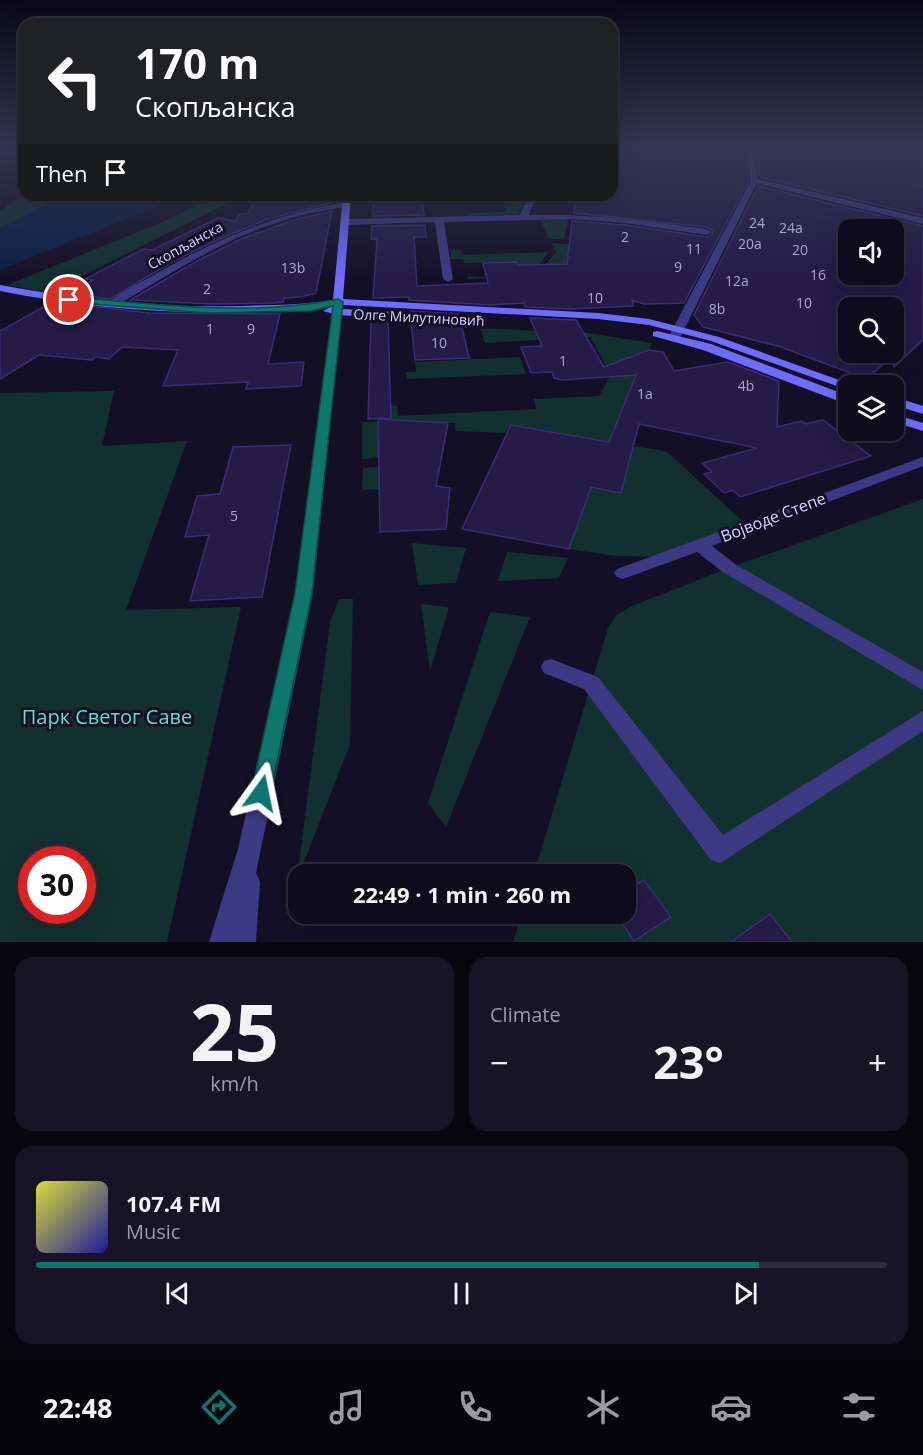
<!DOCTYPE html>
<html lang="en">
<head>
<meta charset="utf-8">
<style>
	:root { --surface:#0e0b1c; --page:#171425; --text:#f1f3f6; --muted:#9b9ba3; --line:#2e2b3b; --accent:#0f766e }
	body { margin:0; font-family:"Open Sans",sans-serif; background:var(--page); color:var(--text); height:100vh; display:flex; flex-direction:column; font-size:22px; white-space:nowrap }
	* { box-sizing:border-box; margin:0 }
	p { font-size:20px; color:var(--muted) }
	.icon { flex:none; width:33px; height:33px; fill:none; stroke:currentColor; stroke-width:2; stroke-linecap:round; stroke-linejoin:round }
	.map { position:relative; height:942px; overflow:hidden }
	.sheet { display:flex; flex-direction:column; gap:15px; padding:15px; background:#08060f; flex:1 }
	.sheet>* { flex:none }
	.guide { position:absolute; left:18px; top:18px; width:600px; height:183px; border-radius:18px; box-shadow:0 6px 24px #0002,0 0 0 2px var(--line); background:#202124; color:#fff; overflow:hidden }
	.fabs { position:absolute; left:838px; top:219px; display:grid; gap:12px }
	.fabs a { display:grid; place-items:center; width:66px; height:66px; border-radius:12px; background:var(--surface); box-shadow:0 6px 24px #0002,0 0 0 2px var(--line); font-size:30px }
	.speed { position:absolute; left:18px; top:846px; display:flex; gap:12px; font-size:30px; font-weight:700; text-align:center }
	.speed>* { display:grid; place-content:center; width:78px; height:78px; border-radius:50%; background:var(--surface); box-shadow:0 6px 24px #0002,0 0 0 2px var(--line); line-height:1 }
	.speed .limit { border:9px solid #d22; background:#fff; color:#111 }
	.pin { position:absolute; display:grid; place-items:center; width:51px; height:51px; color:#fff; margin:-26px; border:3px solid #fff; border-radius:50%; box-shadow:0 2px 6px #0007 }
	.me { position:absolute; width:66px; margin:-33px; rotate:12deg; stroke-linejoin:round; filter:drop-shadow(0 0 4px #0008) }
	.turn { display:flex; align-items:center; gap:21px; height:126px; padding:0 18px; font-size:27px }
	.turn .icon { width:78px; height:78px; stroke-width:2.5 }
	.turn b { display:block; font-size:42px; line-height:51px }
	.then { display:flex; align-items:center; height:57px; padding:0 18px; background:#0003; gap:12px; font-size:22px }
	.big { font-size:45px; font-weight:700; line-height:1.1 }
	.sheet .widget { flex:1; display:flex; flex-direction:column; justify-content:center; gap:9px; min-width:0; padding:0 21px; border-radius:18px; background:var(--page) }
	.sheet .dial { align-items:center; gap:0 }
	.dial b { font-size:78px; line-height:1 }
	.song { display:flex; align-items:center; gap:18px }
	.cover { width:72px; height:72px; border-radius:9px; background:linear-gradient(135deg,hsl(60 70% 55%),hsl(240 70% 35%)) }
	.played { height:6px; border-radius:3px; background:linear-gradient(90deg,var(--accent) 85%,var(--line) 85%) }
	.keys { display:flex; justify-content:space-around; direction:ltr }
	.heat { display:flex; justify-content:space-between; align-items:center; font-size:33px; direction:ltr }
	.sheet .tiles { flex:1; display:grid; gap:15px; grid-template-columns:1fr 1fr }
	.widget:last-child { grid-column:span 2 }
	.trip { position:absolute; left:288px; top:864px; width:348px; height:60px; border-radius:18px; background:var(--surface); box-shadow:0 6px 24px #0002,0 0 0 2px var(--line); font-weight:700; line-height:60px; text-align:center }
	.tab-bar { display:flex; height:96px; justify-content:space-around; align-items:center; background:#06040b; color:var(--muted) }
	.tab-bar .icon { width:42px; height:42px }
	.tab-bar .on { color:var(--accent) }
	.tab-bar b { font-size:27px; color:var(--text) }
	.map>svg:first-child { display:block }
</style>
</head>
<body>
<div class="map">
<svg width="923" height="942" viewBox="0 0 923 942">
	<rect width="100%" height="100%" fill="#130f26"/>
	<g fill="#12302f" fill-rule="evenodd">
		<polygon points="24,195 64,195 0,229 0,211"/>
		<polygon points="219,195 244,195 48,293 7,285 158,224"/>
		<polygon points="525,199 518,214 469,216 468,213 506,212 502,200"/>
		<polygon points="565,218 568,220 564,239 549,239 540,219"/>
		<polygon points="551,243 612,247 607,263 546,264 556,252"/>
		<polygon points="451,250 461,250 463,255 549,252 539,265 542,275 468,279 467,276 484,277 524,276 518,261 464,263 463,259 451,259"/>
		<polygon points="480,328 588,333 652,343 649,350 638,354 643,359 610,442 511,425 506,433 455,431 455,423 389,421 388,405 397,406 398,416 536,409 534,399 599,396 611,375 590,337 485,343"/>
		<polygon points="520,357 526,374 407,379 406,372 416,372 415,362"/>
		<path d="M114,391L102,446L187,441L126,610L241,607L167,942H0V393ZM32,860H82V910H32Z"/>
		<polygon points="362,422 378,422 379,457 362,459"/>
		<polygon points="633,446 666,451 748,526 667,557 615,556 569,549 589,486"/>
		<polygon points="379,467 388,489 362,490 363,468"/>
		<polygon points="923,499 923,942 513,942 522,914 626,914 626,874 534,874 608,628 616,615 632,606 729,568"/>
		<polygon points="412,543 466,548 456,583 418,585"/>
		<polygon points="507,552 568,558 559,578 498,581"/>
		<polygon points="339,599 353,599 350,744 297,880 330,622"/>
		<polygon points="421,604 449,607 430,671"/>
		<polygon points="490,612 530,617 446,827 428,803"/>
	</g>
	<polygon fill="#0a1f44" points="64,195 186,195 0,270 0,229"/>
	<g fill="#241b47" stroke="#3b2d73" stroke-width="1.5" fill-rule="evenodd">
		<polygon points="612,147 743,147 749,180 684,303 644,304 632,300 633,306 570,309 525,307 524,303 490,305 409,300 409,297 373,298 377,239 371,239 372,226 425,225 426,237 414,237 417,286 488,283 483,263 517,262 518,265 567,264 572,221 626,225 707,237 712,234 712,230 707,227 574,213 576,195 612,195"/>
		<polygon points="753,147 901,147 923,157 923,183 919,185 923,187 923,216 760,177"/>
		<path d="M758,186L923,226V340L894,367V308H849V352H859L886,362L866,379L781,347L703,327L694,315ZM849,230H894V274H849Z"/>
		<polygon points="282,195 335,195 334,202 268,219 219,239 172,262 110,299 68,294 93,280 85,279 143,249 152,250 218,218 235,221 240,214 248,213 254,201 279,200"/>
		<polygon points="374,195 421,195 424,215 373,216"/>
		<polygon points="332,211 316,293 301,297 284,298 283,302 275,303 211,304 130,300 199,260 241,239 294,220"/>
		<polygon points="52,302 150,313 280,314 268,364 304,362 301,386 246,389 248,382 163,386 178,350 122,347 109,359 95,357 92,360 39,355 0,379 0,331"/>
		<polygon points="410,311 459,314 469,358 415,360"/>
		<polygon points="530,318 576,320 604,367 649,350 663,352 674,371 728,362 779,381 777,427 801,421 806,424 823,420 871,456 740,497 733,490 724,493 704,474 712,472 702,463 757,448 639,424 621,493 591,487 569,549 462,529 511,425 609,442 636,375 561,380 554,378 552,372 531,373 521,347 542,346"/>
		<polygon points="371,319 388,320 391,418 368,419"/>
		<polygon points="378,419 448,423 436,486 450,488 446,529 380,532"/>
		<polygon points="291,445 262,597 190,601 209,535 185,537 197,496 220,494 233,447"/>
		<polygon points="644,880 671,917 634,941 616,914 626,914 626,891"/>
		<polygon points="770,914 792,942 731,942"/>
	</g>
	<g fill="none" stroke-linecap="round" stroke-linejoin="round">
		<g fill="#3d3a85" fill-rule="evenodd">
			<polygon points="745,147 751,147 758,179 923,218 923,224 757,183 680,338 674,341 670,340 668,338 751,180"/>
			<path d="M528,195H536L529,215C589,213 647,221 707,229L711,232L707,235L626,223L571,219L444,222L453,279L448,282L443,279L435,222L345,225L341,222L345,219L520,215Z"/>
			<path d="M346,202H349V206C328,210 306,213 285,220C224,238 170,274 116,306H108L107,304C118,293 136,285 150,277C212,241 274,214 346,202Z"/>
			<polygon points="337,309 342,312 313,593 256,873 260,882 256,942 209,942 238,849 295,593 332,312"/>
			<polygon points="923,457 923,466 712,546 735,564 923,672 923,690 723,572 697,552 623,579 617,577 614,573 617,569"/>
			<polygon points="551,659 598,677 723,835 923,711 923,731 720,863 711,860 584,689 544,673 541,667 544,661"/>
		</g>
		<g fill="#6f6bff" fill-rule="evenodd">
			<path d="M343,195H351L343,299L598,313L649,319L719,337L856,386H849V390L845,389L711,341L649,325L598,319L343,305V309L393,312L399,315L393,318L337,315L323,311L332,306C302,312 271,312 241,312C160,314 80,307 0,291V285C80,300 160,308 241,306C272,305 302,305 333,300Z"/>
			<polygon points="657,331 711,344 849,396 849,405 703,350 653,336 653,332"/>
			<polygon points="894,397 923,406 923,414 894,405"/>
			<polygon points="894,414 923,423 923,431 894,422"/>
		</g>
	</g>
	<linearGradient id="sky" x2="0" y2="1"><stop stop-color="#0a0815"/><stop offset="0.53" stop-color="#333752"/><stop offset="1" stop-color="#333752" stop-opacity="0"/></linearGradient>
	<rect width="923" height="279" fill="url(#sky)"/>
	<path fill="#0f766e" stroke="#0a4d48" stroke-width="1.5" d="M69,297C157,304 251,317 338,299L343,302L312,593L269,800L261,803L254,800L251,793L295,593L333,306L311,311L208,313L65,302V298Z"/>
	<g text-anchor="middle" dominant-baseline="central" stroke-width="6" stroke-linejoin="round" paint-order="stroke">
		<g font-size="14" fill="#aca6d1">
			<text x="757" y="222">24</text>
			<text x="791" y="227">24a</text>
			<text x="625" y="236">2</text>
			<text x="750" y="243">20a</text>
			<text x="694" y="248">11</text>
			<text x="800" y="249">20</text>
			<text x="678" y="266">9</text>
			<text x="293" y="267">13b</text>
			<text x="818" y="274">16</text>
			<text x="737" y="280">12a</text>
			<text x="207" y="288">2</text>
			<text x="595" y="297">10</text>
			<text x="804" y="302">10</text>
			<text x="717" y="308">8b</text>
			<text x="210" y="328">1</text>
			<text x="251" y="328">9</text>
			<text x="439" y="342">10</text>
			<text x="563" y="360">1</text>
			<text x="746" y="385">4b</text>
			<text x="645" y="393">1a</text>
			<text x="234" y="515">5</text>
		</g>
		<g font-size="14" fill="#d9d4ff" stroke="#130f26">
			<text transform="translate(185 245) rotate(-29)">Скопљанска</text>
			<text transform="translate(419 317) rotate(3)">Олге Милутиновић</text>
		</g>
		<g font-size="16" fill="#d9d4ff" stroke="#130f26">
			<text transform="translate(773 517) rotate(-21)">Војводе Степе</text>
		</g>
		<g font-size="20" fill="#5fe0c0" stroke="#130f26">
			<text x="107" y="716">Парк Светог Саве</text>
		</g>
	</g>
</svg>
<div class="fabs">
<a><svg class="icon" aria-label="sound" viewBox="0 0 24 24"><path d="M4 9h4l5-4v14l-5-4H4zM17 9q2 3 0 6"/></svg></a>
<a><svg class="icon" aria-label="search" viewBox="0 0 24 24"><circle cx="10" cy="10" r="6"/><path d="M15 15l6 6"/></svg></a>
<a><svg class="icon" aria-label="layers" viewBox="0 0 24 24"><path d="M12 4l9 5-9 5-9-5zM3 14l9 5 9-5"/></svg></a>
</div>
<div class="speed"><div class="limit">30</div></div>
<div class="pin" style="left:69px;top:300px;background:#d93025"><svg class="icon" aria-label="arrive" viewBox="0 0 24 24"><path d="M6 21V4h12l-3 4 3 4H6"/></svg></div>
<svg class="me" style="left:261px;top:793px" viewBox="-20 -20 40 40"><path d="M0-17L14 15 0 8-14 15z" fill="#0f766e" stroke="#fff" stroke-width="4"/></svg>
<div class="trip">22:49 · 1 min · 260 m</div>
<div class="guide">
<div class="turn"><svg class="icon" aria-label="left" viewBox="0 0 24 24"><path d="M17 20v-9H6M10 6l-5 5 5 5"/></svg><div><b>170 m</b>Скопљанска</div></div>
<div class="then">Then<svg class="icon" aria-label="arrive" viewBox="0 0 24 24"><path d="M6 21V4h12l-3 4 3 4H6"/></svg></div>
</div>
</div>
<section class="sheet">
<div class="tiles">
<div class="widget dial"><b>25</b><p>km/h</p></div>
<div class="widget"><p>Climate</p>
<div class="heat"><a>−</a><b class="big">23°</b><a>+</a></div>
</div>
<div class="widget">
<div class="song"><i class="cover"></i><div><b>107.4 FM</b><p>Music</p></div></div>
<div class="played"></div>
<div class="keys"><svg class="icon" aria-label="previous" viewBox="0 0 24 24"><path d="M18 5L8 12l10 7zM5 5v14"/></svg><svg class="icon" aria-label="pause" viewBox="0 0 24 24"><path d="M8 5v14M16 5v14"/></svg><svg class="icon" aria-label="next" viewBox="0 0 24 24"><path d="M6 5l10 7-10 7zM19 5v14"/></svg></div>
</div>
</div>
</section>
<nav class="tab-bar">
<b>22:48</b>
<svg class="icon on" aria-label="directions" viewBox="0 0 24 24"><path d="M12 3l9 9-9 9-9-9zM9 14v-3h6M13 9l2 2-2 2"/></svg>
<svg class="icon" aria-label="music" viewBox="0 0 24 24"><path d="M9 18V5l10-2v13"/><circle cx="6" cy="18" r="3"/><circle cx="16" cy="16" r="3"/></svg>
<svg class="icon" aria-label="phone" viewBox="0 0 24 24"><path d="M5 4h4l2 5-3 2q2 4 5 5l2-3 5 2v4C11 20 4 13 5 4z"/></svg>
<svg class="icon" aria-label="climate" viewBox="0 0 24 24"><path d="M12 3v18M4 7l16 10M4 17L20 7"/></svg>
<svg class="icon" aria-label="car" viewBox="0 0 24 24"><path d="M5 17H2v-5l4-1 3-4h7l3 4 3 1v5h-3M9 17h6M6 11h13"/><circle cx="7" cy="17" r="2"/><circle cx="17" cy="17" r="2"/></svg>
<svg class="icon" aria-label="filters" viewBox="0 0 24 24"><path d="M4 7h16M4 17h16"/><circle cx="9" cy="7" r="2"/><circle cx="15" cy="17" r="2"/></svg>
</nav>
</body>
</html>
